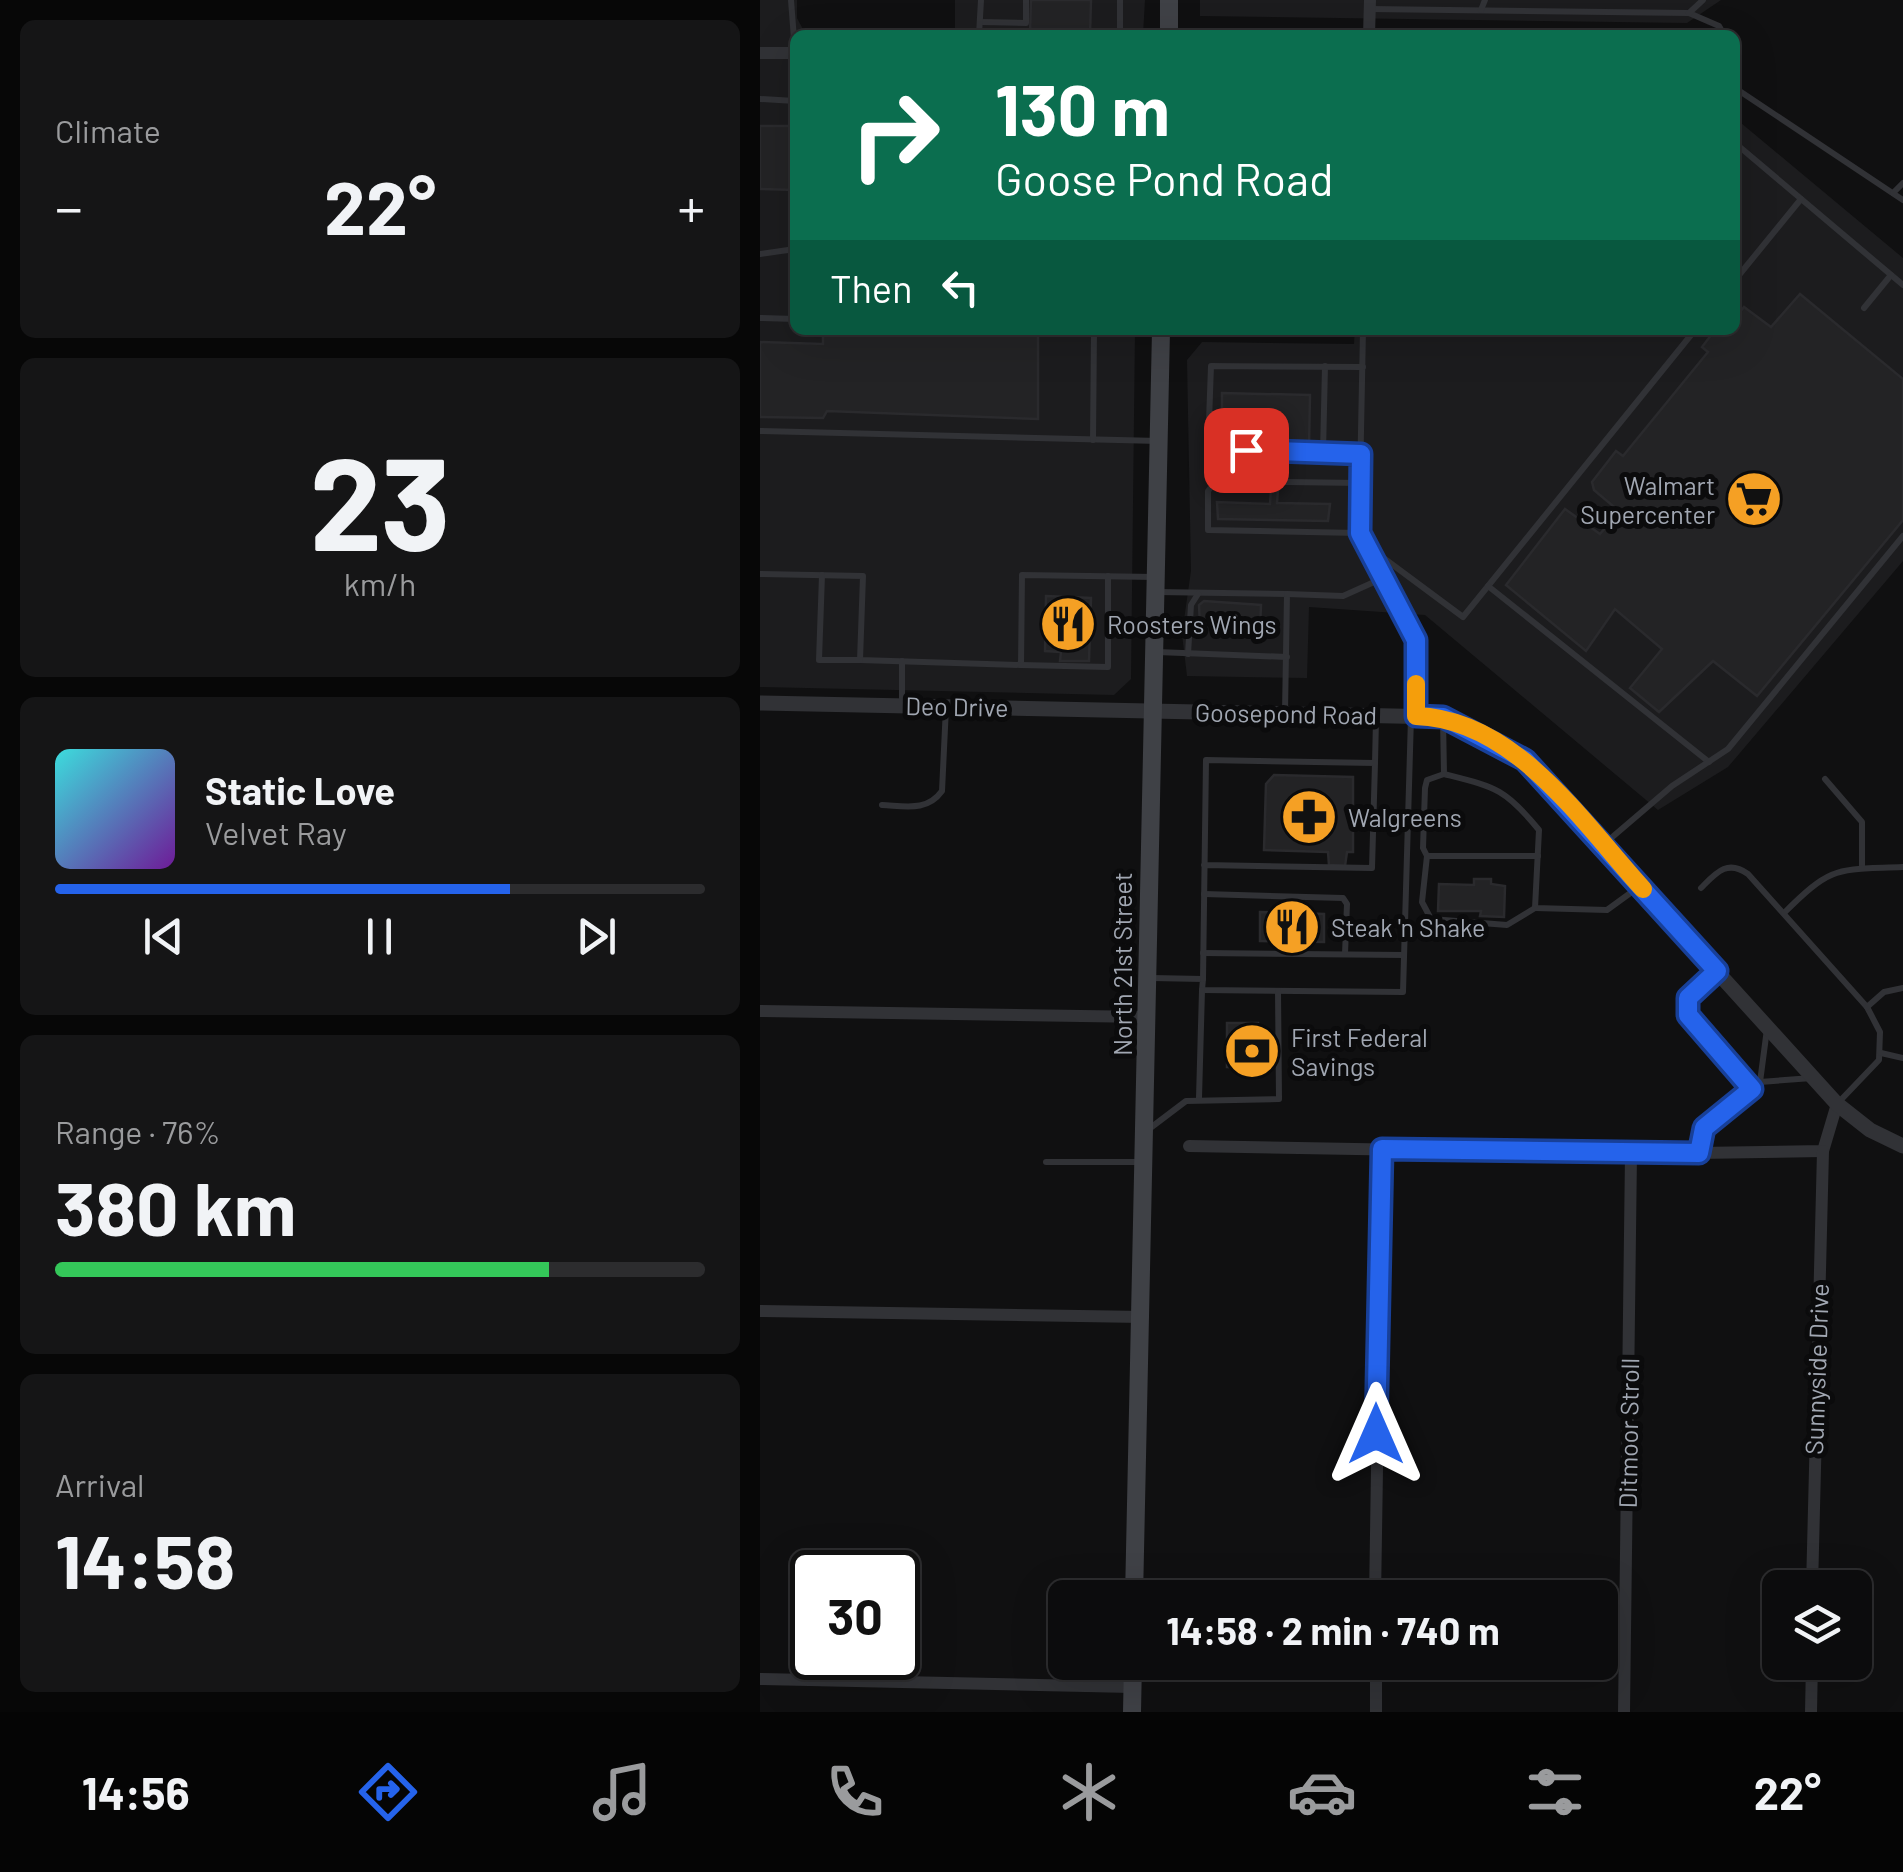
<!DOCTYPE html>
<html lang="en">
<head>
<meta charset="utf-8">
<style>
	:root { --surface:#0c0c0d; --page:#151516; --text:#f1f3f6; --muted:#9a9b9d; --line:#2c2c2e; --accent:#2563eb }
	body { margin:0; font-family:Barlow,sans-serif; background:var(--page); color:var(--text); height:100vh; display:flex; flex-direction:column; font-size:38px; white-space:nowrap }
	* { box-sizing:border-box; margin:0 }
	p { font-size:32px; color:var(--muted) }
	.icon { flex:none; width:55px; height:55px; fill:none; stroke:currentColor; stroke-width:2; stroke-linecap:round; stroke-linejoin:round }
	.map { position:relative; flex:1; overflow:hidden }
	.sheet { display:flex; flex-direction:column; gap:20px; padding:20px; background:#070707; width:760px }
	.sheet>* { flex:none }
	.guide { position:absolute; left:30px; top:30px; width:950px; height:305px; border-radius:15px; box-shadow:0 10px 40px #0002,0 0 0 2px var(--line); background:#0b6e4f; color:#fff; overflow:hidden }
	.fabs { position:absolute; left:1002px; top:1570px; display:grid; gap:20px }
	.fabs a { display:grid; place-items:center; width:110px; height:110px; border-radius:15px; background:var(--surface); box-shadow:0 10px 40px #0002,0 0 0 2px var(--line); font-size:50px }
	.speed { position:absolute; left:30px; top:1550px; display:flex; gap:20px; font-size:50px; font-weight:700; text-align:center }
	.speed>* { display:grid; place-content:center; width:130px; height:130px; border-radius:50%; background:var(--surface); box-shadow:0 10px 40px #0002,0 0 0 2px var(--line); line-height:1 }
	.speed .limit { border:5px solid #111; border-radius:15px; background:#fff; color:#111 }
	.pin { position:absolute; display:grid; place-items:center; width:85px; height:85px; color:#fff; margin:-42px; border-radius:20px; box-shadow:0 5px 15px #0006 }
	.me { position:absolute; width:110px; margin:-55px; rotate:0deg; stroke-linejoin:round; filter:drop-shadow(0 0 8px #0008) }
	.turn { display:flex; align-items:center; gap:35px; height:210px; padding:0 40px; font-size:45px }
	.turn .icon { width:130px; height:130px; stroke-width:2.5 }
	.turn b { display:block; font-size:70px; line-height:85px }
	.then { display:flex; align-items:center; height:95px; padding:0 40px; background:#0003; gap:20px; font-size:38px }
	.big { font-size:75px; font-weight:700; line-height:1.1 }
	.sheet .tile { flex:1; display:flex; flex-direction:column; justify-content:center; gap:15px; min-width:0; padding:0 35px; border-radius:15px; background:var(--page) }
	.sheet .dial { align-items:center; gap:0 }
	.dial b { font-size:130px; line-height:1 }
	.song { display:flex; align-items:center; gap:30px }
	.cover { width:120px; height:120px; border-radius:15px; background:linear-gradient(135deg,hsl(180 70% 55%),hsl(280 70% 35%)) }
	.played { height:10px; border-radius:5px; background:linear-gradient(90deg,var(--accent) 70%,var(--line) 70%) }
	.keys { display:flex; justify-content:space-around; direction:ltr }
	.heat { display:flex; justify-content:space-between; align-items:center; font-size:55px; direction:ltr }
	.charge { height:15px; border-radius:8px; background:linear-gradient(90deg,#34c759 76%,var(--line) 0) }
	.trip { position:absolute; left:288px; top:1580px; width:570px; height:100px; border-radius:15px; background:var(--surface); box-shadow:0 10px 40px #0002,0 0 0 2px var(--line); font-weight:700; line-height:100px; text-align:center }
	.tab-bar { display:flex; height:160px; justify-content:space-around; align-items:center; background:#050505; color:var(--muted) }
	.tab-bar .icon { width:70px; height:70px }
	.tab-bar .active { color:var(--accent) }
	.tab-bar b { font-size:45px; color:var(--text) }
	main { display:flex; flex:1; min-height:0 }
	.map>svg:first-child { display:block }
</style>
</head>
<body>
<main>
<section class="sheet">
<div class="tile"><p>Climate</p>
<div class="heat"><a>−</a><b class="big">22°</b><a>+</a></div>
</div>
<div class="tile dial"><b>23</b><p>km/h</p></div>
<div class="tile">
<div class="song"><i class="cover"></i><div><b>Static Love</b><p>Velvet Ray</p></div></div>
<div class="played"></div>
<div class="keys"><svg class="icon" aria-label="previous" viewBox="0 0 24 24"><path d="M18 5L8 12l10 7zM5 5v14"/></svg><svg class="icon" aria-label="pause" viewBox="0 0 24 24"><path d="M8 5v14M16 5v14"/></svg><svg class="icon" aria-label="next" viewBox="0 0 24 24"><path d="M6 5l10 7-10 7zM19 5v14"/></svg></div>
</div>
<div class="tile"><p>Range · 76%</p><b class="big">380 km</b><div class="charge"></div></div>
<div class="tile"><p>Arrival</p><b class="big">14:58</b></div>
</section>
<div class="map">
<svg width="1143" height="1712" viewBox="0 0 1143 1712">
	<rect width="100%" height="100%" fill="#101011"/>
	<g fill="#1c1c1e">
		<polygon points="0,0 37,0 37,18 46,35 35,35 35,330 375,330 371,679 354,695 0,687"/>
		<polygon points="195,0 385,0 383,35 195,35"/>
		<polygon points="440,0 961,0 927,23 440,16"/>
		<polygon points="975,118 1143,258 1143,561 968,767 898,810 665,615 549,607 547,678 427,676 422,634 431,571 427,360 442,342 594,344 595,330 975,330"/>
	</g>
	<g fill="#232325" stroke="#2a2a2d" stroke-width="2.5">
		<polygon points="271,0 331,0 330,35 270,35"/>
		<polygon points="0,126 35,126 35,190 0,189"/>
		<polygon points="1040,294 1143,379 1143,520 997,696 953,661 899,712 870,688 902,649 855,609 826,651 746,585 805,509 840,534 859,511 834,490 832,482 856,451 863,456 948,352 942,347 955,330 975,330 975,310 979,313 984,307 1011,327"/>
		<polygon points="63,330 278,330 278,419 67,411 63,418 0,417 0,342 63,344"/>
		<polygon points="467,330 512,330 512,334 467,333"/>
		<polygon points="462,393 550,395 549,446 462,444"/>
		<polygon points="511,489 518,489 517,503 570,504 568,521 458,519 457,502 510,504"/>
		<polygon points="286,596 331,598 329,661 300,661 301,652 285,651"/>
		<polygon points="444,601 501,605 500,628 477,627 475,631 440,626 439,605"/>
		<polygon points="514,775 593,777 593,852 587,852 585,866 569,865 568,852 504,850 506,784"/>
		<polygon points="714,879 731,879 731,884 745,886 744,917 720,916 721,911 678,911 679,884 714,885"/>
		<polygon points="500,912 564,914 564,942 500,941"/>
		<polygon points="467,1023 498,1023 498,1039 517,1039 516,1061 498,1060 498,1068 467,1067"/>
	</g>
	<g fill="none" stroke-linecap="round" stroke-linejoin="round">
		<g stroke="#313236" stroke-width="6">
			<polyline points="31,0 35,52"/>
			<polyline points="360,0 360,32"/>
			<polyline points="610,9 929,13 959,26 964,35"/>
			<polyline points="721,10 725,0"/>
			<polyline points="929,13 943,0"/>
			<polyline points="220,22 266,23 266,0"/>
			<polyline points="219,35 221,0"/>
			<polyline points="975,88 1143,200"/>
			<polyline points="0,99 35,101"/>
			<polyline points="975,143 1143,285"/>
			<polyline points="1133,193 1143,183"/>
			<polyline points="0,254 35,249"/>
			<polyline points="975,280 1041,199"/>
			<polyline points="1104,308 1131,275"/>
			<polyline points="0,318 35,319"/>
			<polyline points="603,330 599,533 656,639 656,714"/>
			<polyline points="0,431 399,441"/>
			<polyline points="333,440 334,330"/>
			<polyline points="563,453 565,366"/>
			<polyline points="601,454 448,449 451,366 603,367"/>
			<polyline points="599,533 448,530 448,491 456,481 600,483"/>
			<polyline points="606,545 703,617 935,330"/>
			<polyline points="0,574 103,576 100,660 261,665 262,575 395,577"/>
			<polyline points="62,575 59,660 100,660"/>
			<polyline points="728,586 949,762"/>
			<polyline points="397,592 527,594 525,712"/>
			<polyline points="527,594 583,596 623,578"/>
			<polyline points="397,652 527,657"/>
			<polyline points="428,654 431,605 438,594"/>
			<polyline points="261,665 348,667 348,576"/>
			<polyline points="142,705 142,661"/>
			<path d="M683,718L684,774C735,787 745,788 779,830L775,908L847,910L880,886"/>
			<polyline points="615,763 616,719"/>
			<polyline points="684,774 667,780 665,788 663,848 667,856 778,856"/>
			<polyline points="1065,779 1102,822 1102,867"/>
			<path d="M122,805C145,806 167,812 182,791L186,707"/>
			<polyline points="843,845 912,786 968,749 1143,536"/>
			<polyline points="667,856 662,902 671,919 747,925 775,908"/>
			<path d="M941,888C956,873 967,859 988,874L1107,1007L1120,1032L1119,1060L1077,1104"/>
			<polyline points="444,894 583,898 587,904 585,954"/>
			<path d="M1024,913C1073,864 1077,870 1143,867"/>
			<polyline points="443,953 644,955"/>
			<polyline points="957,971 929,998 928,1015 991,1089"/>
			<polyline points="392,978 443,979 442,990 643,992 651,717"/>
			<polyline points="443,979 446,760 615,763 612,868 444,865"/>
			<polyline points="1107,1007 1124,992 1143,988"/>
			<polyline points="1007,1029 1000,1082 1052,1078"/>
			<polyline points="1121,1053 1143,1058"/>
			<polyline points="439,1098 442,990"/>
			<polyline points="389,1129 426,1101 519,1099 518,991"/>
			<polyline points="939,1153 944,1127 1000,1082"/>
			<polyline points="286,1162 379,1162"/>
		</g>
		<g stroke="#313236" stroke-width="12">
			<polyline points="609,35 610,0"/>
			<polyline points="0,53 35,53"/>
			<polyline points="0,1011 387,1017"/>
			<polyline points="429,1146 871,1154 1063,1151 1077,1104"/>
			<polyline points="0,1311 383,1317"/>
			<polyline points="1052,1588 1063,1151"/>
			<polyline points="615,1598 622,1149"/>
			<polyline points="616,1662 616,1712"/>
			<polyline points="0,1679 372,1687"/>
			<polyline points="864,1712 871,1154"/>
			<polyline points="1051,1712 1052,1662"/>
		</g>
		<polyline stroke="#313236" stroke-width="15" points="0,703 683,717 765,760 1077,1104 1110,1130 1143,1146"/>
		<g stroke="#3f4146" stroke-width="18">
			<polyline points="409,35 409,0"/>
			<polyline points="374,1598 401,330"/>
			<polyline points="372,1712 373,1662"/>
		</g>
	</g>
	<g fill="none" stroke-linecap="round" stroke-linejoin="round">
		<g stroke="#184099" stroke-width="25">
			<polyline id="route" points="486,450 601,454 600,533 656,640 656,716 683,717 765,760 957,971 928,998 928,1015 992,1089 944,1128 939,1153 622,1149 616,1434"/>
		</g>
		<use href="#route" stroke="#2563eb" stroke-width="18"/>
		<path stroke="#f59e0b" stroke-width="18" d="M656,684V716C755,719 822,822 883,889"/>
	</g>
	<defs>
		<g id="supermarket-disc" transform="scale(2.875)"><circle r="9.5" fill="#f5a024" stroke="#0b0b0c"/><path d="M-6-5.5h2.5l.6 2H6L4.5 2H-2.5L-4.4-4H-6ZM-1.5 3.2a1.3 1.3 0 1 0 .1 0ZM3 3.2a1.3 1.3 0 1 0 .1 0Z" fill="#111"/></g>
		<g id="restaurant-disc" transform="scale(2.875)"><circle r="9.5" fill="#f5a024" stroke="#0b0b0c"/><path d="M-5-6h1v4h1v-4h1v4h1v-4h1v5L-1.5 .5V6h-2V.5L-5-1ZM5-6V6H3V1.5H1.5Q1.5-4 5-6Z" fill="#111"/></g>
		<g id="pharmacy-disc" transform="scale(2.875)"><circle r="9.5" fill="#f5a024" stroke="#0b0b0c"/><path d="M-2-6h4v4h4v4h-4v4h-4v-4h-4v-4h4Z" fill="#111"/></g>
		<g id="bank-disc" transform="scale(2.875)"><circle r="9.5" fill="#f5a024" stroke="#0b0b0c"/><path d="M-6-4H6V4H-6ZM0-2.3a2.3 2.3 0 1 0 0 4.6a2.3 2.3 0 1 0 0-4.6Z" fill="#111"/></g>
	</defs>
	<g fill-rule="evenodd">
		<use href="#supermarket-disc" x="994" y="499"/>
		<use href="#restaurant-disc" x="308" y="624"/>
		<use href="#pharmacy-disc" x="549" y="817"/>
		<use href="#restaurant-disc" x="532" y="927"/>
		<use href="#bank-disc" x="492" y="1051"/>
	</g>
	<g text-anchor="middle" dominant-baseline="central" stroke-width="10" stroke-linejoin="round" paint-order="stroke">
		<g font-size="25" fill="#a1a7b2" stroke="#0b0b0c" text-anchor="start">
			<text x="955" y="485" text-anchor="end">Walmart<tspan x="955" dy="29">Supercenter</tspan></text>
			<text x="347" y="624">Roosters Wings</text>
			<text x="588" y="817">Walgreens</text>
			<text x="571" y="927">Steak 'n Shake</text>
			<text x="531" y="1037">First Federal<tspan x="531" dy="29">Savings</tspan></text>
		</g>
		<g font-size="25" fill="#a1a7b2" stroke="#0b0b0c">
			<text transform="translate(197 706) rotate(1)">Deo Drive</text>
			<text transform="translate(526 713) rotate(1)">Goosepond Road</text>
			<text transform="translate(362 964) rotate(-90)">North 21st Street</text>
			<text transform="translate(1056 1369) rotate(-88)">Sunnyside Drive</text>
			<text transform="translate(868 1433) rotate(-89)">Ditmoor Stroll</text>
		</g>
	</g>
</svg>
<div class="fabs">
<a><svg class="icon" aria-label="layers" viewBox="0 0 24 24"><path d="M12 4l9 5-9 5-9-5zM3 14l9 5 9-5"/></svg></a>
</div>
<div class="speed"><div class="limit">30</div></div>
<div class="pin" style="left:486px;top:450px;background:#d93025"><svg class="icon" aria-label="arrive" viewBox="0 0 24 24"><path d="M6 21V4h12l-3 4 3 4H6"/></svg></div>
<svg class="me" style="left:616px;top:1434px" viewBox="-20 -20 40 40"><path d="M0-17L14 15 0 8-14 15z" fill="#2563eb" stroke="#fff" stroke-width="4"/></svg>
<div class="trip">14:58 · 2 min · 740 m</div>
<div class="guide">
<div class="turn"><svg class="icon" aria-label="right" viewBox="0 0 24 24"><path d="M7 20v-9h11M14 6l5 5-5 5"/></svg><div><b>130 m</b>Goose Pond Road</div></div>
<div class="then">Then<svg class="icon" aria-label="left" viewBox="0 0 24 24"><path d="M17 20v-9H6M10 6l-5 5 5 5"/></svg></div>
</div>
</div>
</main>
<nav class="tab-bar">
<b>14:56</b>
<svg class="icon active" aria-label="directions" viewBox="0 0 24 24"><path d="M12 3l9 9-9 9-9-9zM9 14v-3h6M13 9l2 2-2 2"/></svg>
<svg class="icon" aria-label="music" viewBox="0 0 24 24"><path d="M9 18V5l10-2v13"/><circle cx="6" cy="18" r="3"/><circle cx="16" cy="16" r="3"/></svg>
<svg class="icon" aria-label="phone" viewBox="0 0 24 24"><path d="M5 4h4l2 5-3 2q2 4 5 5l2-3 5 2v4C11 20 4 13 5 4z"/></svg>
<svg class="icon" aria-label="climate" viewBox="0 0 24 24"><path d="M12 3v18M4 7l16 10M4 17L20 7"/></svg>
<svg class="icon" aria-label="car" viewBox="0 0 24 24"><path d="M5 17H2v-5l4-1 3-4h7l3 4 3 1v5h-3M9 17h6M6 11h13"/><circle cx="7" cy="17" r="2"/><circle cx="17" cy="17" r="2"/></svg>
<svg class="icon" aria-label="filters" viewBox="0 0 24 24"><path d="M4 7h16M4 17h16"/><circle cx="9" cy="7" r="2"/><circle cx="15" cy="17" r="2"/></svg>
<b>22°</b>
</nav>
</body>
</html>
